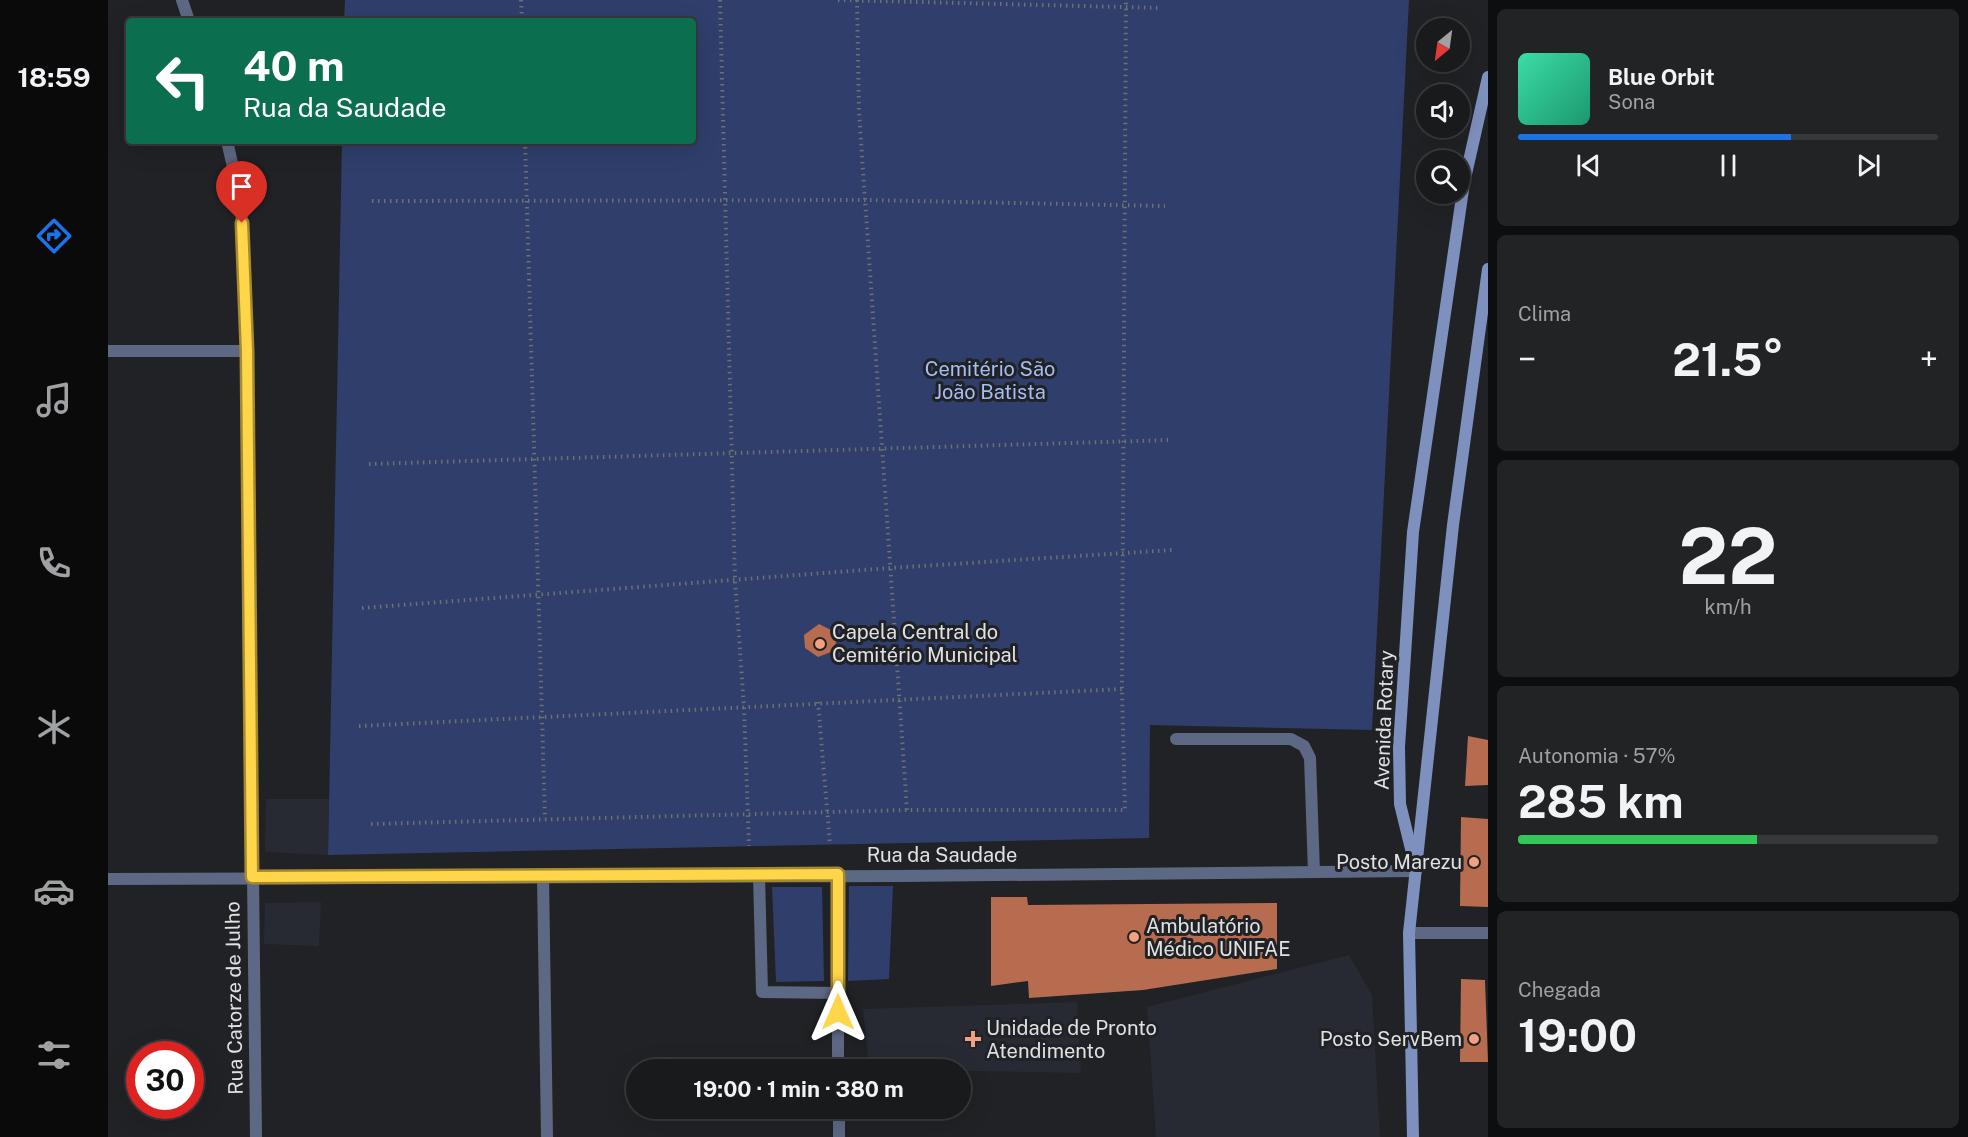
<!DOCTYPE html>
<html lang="pt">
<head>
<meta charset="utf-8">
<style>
	:root { --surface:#181a1c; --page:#212325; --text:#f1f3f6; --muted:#9fa1a3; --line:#36383b; --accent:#1a73e8 }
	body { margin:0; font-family:"Public Sans",sans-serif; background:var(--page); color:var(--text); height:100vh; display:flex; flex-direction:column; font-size:22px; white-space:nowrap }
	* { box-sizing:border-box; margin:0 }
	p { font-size:20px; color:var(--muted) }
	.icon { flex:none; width:33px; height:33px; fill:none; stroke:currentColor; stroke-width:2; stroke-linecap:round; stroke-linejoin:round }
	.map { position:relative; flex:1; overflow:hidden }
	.details { display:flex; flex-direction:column; gap:9px; padding:9px; background:#0d0e0f; width:480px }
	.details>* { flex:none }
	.top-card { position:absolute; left:18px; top:18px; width:570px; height:126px; border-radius:6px; box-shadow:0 6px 24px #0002,0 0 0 2px var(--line); background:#0b6e4f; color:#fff; overflow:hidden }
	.needle { width:39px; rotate:209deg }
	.buttons { position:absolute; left:1308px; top:18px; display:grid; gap:12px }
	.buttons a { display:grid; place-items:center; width:54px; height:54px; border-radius:50%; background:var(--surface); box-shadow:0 6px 24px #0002,0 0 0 2px var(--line); font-size:30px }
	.speed { position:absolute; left:18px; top:1041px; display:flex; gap:12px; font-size:30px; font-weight:700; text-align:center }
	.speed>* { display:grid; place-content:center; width:78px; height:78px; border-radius:50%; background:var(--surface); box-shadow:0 6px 24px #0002,0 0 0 2px var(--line); line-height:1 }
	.speed .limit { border:9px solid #d22; background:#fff; color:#111 }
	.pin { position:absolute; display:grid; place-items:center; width:51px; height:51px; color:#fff; margin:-62px -26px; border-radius:50% 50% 50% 0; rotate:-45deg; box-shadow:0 0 6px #0007 }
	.pin .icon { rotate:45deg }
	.me { position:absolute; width:66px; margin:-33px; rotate:0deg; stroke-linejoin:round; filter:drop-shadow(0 0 4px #0008) }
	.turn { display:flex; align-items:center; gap:21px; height:126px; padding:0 18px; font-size:27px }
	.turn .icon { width:78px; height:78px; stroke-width:2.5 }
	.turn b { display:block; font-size:42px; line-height:51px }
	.big { font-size:45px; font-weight:700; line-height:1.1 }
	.details .card { flex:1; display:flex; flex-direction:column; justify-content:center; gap:9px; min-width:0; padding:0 21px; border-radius:9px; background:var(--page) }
	.details .dial { align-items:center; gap:0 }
	.dial b { font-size:78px; line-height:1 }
	.song { display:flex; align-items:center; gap:18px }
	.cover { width:72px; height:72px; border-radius:9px; background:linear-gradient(135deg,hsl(160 70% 55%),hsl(160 70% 35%)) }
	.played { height:6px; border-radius:3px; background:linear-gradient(90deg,var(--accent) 65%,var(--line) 65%) }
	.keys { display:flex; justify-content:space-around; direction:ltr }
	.heat { display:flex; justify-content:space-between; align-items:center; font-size:33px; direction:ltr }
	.charge { height:9px; border-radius:4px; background:linear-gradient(90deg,#34c759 57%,var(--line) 0) }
	.trip { position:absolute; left:518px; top:1059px; width:345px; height:60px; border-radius:30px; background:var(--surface); box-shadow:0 6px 24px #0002,0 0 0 2px var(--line); font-weight:700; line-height:60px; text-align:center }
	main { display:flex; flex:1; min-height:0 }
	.tabs { display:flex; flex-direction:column; width:108px; justify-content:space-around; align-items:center; background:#0a0a0b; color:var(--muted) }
	.tabs .icon { width:42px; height:42px }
	.tabs .selected { color:var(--accent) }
	.tabs b { font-size:27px; color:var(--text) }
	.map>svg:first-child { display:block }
</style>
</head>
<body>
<main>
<nav class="tabs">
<b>18:59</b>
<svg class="icon selected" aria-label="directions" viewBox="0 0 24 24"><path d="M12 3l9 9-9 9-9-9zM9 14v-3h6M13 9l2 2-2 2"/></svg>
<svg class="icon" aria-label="music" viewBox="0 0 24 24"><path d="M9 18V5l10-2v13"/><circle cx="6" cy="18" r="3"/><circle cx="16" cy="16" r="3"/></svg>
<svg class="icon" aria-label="phone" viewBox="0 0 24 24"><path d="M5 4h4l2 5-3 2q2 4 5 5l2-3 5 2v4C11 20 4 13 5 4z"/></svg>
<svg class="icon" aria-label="climate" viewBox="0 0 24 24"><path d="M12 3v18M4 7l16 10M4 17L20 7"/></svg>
<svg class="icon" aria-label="car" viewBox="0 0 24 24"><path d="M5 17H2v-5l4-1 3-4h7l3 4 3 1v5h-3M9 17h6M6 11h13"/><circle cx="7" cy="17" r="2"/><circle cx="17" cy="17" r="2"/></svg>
<svg class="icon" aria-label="filters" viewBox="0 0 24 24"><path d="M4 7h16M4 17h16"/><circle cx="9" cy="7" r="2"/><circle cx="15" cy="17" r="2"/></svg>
</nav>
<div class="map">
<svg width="1380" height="1137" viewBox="0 0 1380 1137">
	<rect width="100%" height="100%" fill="#202225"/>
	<g fill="#272a33">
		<polygon points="158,799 221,799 220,855 157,852"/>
		<polygon points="213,902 211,946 156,944 157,903"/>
		<polygon points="1241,955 1264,995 1272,1137 1048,1137 1039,1007"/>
		<polygon points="969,1002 973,1073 761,1069 755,1009"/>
	</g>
	<g fill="#2f3e6b">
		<polygon points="237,0 1301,0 1264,730 1042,725 1041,838 220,855 234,141 585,141 585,21 236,21"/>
		<polygon points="741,886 785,886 781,979 740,981"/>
		<polygon points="664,887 714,887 716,981 668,982"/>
	</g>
	<g fill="#b76c4f">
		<polygon points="711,624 723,630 730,639 723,652 710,657 697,648 696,635"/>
		<polygon points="1360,736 1380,740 1380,785 1357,786"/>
		<polygon points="1353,817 1380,819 1380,907 1352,906"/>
		<polygon points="883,897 919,897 920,905 1169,903 1169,969 1035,990 921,998 920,981 883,986"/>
		<polygon points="1353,979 1377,980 1380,1062 1352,1062"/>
	</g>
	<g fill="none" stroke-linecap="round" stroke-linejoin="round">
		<g stroke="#6e7072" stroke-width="4" stroke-dasharray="1.5 4.5" stroke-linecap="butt">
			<polyline points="413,0 414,21"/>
			<polyline points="612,0 627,580 636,707 641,846"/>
			<polyline points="730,0 1053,8"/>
			<polyline points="749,0 751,112 799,810"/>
			<polyline points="417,141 437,819"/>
			<polyline points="264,201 757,200 1057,206"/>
			<polyline points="261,464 1062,440"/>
			<polyline points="254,608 782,568 1064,550"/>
			<polyline points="710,702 722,844"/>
			<polyline points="251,726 1014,689"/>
			<polyline points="263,824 799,810 1017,810 1014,689 1018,0"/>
		</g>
		<polyline stroke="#5d6884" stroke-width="12" points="1068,739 1183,739 1196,746 1202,758 1206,872"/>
		<g stroke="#5d6884" stroke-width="12">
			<polyline points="0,351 139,351"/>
			<polyline points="651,875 654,992 729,993"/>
			<polyline points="730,875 730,1070"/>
			<polyline points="435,876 439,1137"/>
			<polyline points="0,879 793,876 1308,871"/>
			<polyline points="1301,933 1380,933"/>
			<polyline points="731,1108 731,1137"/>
		</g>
		<g stroke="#5d6884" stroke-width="12">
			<polyline points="74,0 81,21"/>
			<polyline points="119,141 133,202 139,351 148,1137"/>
		</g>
		<g stroke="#7e90bd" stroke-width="12">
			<polyline points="1306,861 1292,804 1291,747 1305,532 1356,183 1380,77"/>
			<polyline points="1305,1137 1301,933 1345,525 1380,269"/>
		</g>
	</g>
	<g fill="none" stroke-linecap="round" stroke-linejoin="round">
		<g stroke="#a68a30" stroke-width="15">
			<polyline id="route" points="134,223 139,351 144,877 730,874 730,1012"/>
		</g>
		<use href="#route" stroke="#ffd54a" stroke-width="10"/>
	</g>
	<g fill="#f2a080" stroke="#202225" stroke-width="2">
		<circle cx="712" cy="644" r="6"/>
		<circle cx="1366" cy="862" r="6"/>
		<circle cx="1026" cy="937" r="6"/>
		<path d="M862 1030h6v6h6v6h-6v6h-6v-6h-6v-6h6z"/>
		<circle cx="1366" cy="1039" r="6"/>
	</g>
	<g text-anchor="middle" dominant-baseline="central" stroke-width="6" stroke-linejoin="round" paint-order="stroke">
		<g font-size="20" fill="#a7bdf3" stroke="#202225">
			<text x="882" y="369">Cemitério São<tspan x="882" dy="23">João Batista</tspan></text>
		</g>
		<g font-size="20" fill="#e0e1e3" stroke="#202225" text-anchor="start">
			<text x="724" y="632">Capela Central do<tspan x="724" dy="23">Cemitério Municipal</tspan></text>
			<text x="1354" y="862" text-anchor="end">Posto Marezu</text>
			<text x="1038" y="926">Ambulatório<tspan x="1038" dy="23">Médico UNIFAE</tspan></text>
			<text x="878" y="1028">Unidade de Pronto<tspan x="878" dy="23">Atendimento</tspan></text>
			<text x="1354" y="1039" text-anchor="end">Posto ServBem</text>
		</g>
		<g font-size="20" fill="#e0e1e3" stroke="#202225">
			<text transform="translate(1276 720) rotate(-88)">Avenida Rotary</text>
			<text x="834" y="855">Rua da Saudade</text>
			<text transform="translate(126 998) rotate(-91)">Rua Catorze de Julho</text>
		</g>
	</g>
</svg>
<div class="buttons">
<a><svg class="needle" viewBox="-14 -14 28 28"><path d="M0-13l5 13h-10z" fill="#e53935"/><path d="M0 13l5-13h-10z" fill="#9fa1a3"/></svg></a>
<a><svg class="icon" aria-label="sound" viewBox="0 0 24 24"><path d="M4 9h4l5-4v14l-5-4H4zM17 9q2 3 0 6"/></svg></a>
<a><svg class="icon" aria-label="search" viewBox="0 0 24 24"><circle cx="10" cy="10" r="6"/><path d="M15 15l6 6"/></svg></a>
</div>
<div class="speed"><div class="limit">30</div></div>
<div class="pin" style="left:134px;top:223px;background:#d93025"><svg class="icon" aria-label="arrive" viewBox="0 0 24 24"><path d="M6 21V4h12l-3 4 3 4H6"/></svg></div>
<svg class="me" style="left:730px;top:1012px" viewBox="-20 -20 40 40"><path d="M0-17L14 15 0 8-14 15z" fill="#ffd54a" stroke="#fff" stroke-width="4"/></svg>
<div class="trip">19:00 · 1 min · 380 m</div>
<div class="top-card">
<div class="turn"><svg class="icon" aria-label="left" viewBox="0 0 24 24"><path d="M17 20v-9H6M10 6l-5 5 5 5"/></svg><div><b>40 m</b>Rua da Saudade</div></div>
</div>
</div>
<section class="details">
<div class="card">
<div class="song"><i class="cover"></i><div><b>Blue Orbit</b><p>Sona</p></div></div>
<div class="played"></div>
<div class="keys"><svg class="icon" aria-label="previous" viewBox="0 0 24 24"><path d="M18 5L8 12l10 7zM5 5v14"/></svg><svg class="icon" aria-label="pause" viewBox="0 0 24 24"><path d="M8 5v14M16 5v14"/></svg><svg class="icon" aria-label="next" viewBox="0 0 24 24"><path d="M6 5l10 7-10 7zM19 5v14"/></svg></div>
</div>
<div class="card"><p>Clima</p>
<div class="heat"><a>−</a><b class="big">21.5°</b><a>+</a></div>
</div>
<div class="card dial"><b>22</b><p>km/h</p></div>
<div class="card"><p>Autonomia · 57%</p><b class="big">285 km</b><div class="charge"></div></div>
<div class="card"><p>Chegada</p><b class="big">19:00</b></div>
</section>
</main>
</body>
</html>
